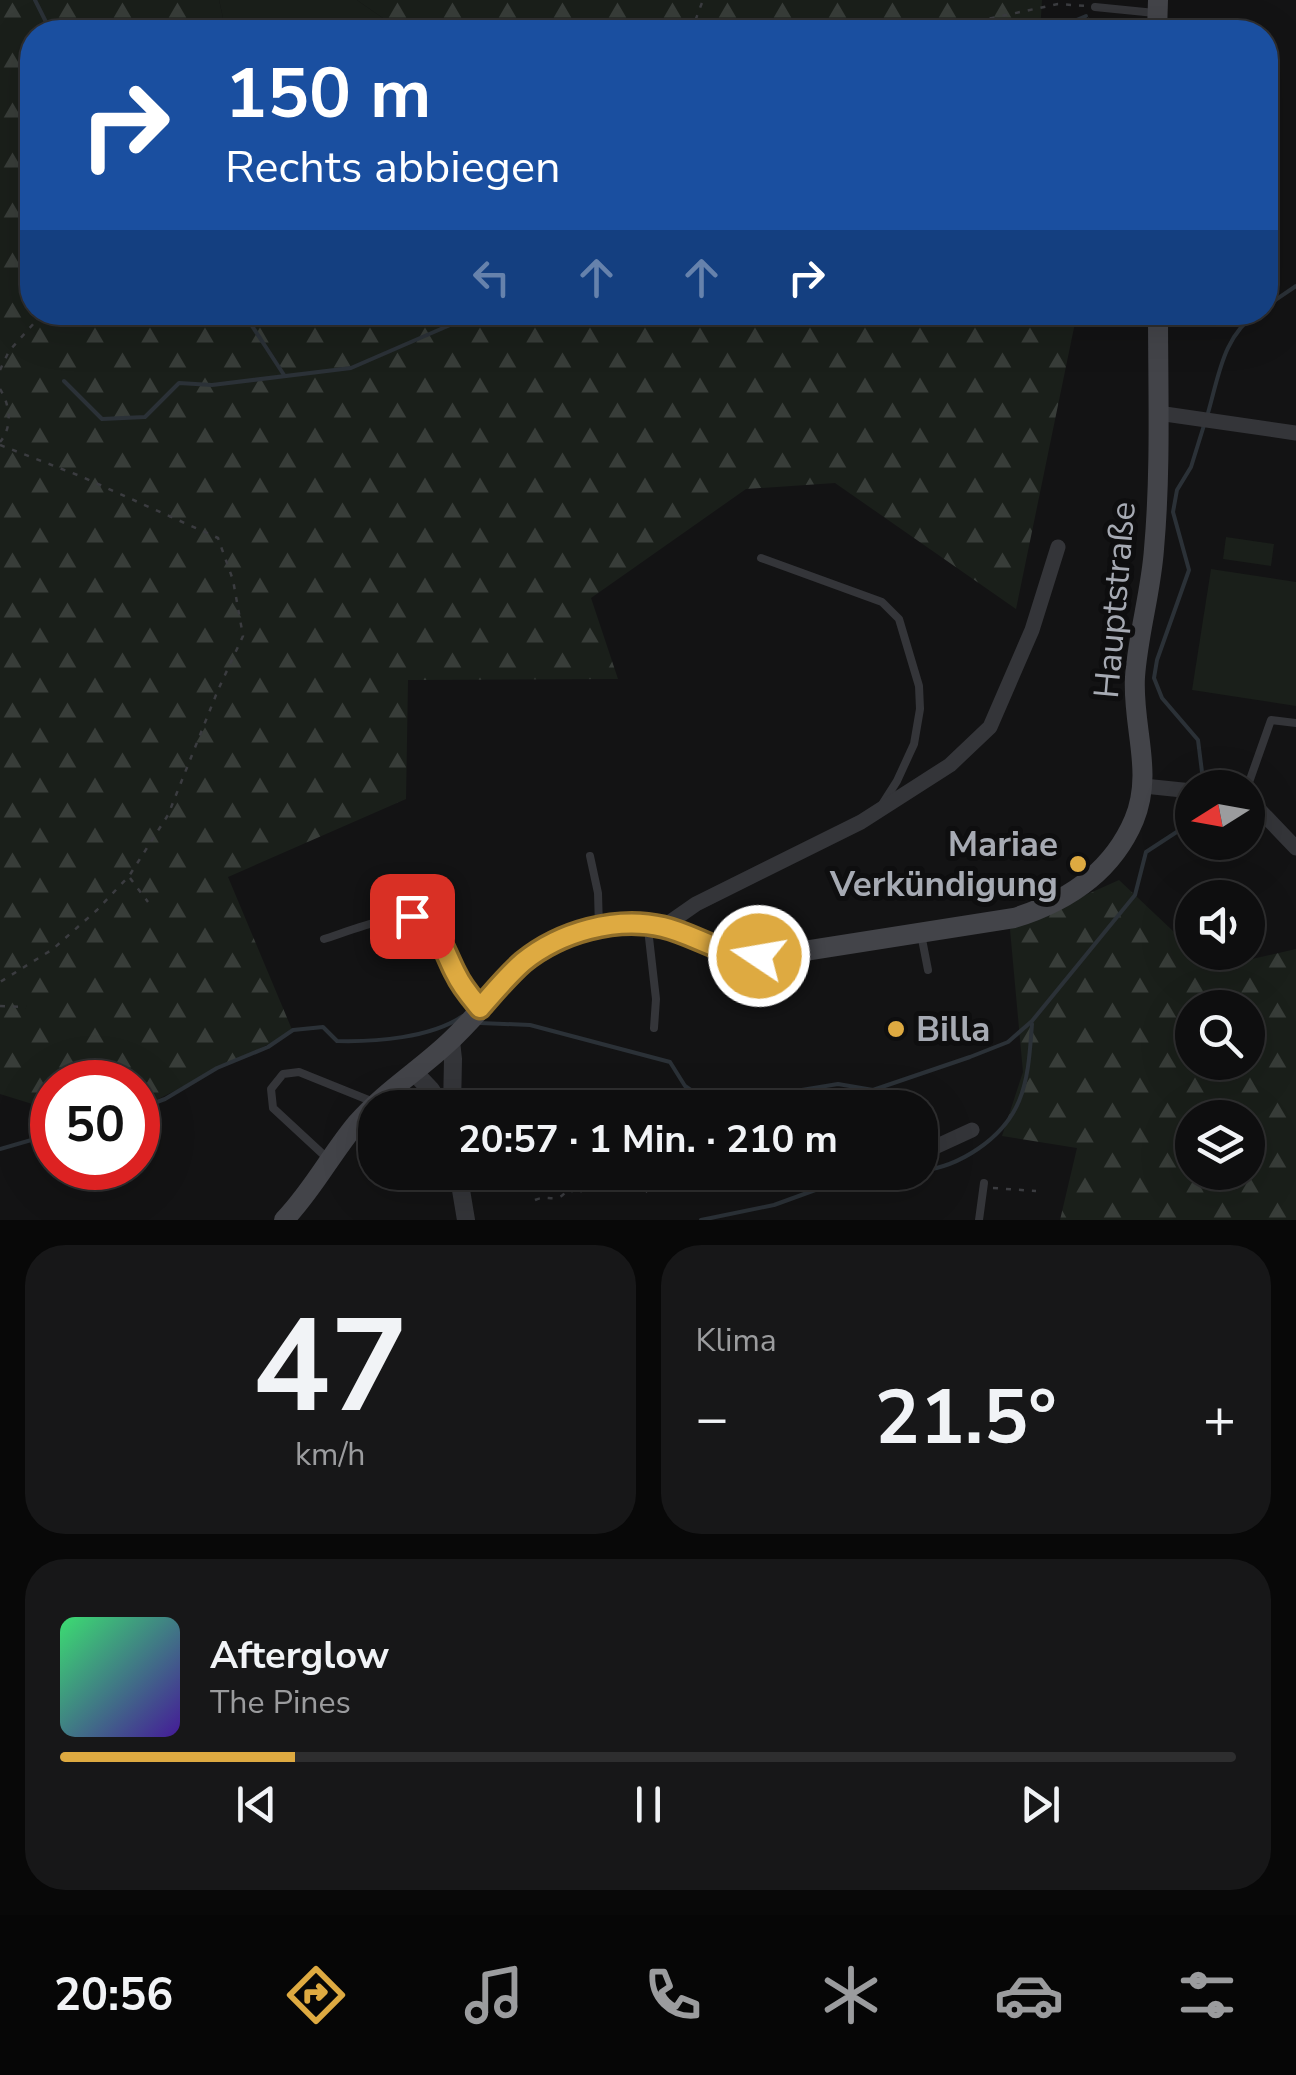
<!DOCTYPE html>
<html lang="de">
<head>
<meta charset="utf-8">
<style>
	:root { --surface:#0e0e0f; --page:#171718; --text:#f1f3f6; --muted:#9b9c9e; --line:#2e2e2f; --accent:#deaa41 }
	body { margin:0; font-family:"Nunito Sans",sans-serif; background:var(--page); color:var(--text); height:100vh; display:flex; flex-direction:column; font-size:38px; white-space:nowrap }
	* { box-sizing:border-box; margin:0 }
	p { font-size:32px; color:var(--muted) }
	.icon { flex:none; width:55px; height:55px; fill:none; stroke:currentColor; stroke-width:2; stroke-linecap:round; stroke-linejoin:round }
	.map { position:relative; height:1220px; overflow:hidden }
	.side { display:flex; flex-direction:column; gap:25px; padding:25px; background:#080808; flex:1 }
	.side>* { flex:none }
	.banner { position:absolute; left:20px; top:20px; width:1258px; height:305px; border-radius:40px; box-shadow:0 10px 40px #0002,0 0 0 2px var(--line); background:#1a4fa0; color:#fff; overflow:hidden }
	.needle { width:65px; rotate:259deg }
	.buttons { position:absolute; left:1175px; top:770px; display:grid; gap:20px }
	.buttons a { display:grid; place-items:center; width:90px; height:90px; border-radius:50%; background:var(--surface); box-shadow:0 10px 40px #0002,0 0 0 2px var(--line); font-size:50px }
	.speed { position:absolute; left:30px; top:1060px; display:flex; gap:20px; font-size:50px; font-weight:700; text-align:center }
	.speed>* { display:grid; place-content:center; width:130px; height:130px; border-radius:50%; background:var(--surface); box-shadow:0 10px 40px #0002,0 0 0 2px var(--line); line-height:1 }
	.speed .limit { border:15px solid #d22; background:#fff; color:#111 }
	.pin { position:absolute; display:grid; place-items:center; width:85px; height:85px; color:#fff; margin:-42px; border-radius:20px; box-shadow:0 5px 15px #0006 }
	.me { position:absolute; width:110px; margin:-55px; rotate:282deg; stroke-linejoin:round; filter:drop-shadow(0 0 8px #0008) }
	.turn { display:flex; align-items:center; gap:35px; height:210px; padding:0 40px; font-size:45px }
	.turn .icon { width:130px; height:130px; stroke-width:2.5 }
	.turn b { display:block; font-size:70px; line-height:85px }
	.lanes { display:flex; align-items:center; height:95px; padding:0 40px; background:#0003; justify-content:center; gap:50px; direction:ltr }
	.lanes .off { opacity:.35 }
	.big { font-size:75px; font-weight:700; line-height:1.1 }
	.side .tile { flex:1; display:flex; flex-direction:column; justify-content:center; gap:15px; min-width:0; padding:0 35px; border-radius:40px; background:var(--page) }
	.side .dial { align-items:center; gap:0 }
	.dial b { font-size:130px; line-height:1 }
	.song { display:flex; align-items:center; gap:30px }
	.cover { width:120px; height:120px; border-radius:15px; background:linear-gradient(135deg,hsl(140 70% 55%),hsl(260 70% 35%)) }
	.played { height:10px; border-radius:5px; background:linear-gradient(90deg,var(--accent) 20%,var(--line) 20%) }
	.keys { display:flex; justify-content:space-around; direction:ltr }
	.heat { display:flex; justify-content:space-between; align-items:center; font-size:55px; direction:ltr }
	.side .tiles { flex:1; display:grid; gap:25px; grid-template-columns:1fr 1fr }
	.tile:last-child { grid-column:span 2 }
	.trip { position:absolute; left:358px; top:1090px; width:580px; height:100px; border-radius:40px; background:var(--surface); box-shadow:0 10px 40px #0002,0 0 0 2px var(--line); font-weight:700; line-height:100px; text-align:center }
	.tab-bar { display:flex; height:160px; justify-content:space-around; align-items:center; background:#060606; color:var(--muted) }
	.tab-bar .icon { width:70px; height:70px }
	.tab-bar .selected { color:var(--accent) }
	.tab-bar b { font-size:45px; color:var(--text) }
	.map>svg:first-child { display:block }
</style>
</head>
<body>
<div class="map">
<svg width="1296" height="1220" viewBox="0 0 1296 1220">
	<defs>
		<pattern id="forest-firs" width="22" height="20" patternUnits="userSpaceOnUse" patternTransform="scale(2.5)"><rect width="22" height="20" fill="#1a1f1a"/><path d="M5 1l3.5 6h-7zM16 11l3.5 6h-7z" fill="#383d39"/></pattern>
	</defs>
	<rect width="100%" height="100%" fill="#131314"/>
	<g fill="#1a1f1a">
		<polygon points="219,0 357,0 403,32 226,32"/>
		<polygon points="1226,537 1274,544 1271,566 1223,559"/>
		<polygon points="1211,569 1296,582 1296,706 1192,690"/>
	</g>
	<g fill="url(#forest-firs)" fill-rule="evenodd">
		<polygon points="0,0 219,0 226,32 32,32 32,312 1077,313 1016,609 835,483 746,489 591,598 618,679 408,680 406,799 228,877 293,1032 138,1109 138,1082 52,1082 52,1110 0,1094"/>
		<polygon points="357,0 1042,0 1040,32 403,32"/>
		<path d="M1119,880L1192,949V952L1196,953L1212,968L1296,949V1220H1060L1077,1148L1002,1136L1023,1072L1010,929ZM1192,1008H1248V1062H1192ZM1192,1118H1248V1172H1192Z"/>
	</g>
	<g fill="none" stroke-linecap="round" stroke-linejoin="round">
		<g stroke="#2b3137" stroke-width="4">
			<polyline points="35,0 51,32"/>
			<polyline points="1048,32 1086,16"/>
			<polyline points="1265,307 1296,286"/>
			<polyline points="243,312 284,375"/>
			<polyline points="64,381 102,419 145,417 179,383 212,385 351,368 480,312"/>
			<path d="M1208,413C1219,375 1223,336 1258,312"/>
			<polyline points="1204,788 1198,740 1162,698 1154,678 1157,660 1189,570 1173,512 1177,490 1191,467 1205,422"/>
			<polyline points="480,1023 530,1025 670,1062 685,1086 701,1097 725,1100 747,1099 838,1084 873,1090 970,1057 1008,1042 1032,1021 1135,895 1146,852 1192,822"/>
			<path d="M138,1109L165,1099L217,1068L268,1047L293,1030L323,1027L337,1041C376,1042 430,1038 463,1016"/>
			<polyline points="0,1149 52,1134"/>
			<path d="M920,1171C959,1167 1003,1139 1019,1101C1029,1077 1030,1049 1032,1024"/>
			<polyline points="701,1220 774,1205 851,1177 907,1172"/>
		</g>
		<g stroke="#3b3c40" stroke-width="2.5" stroke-dasharray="5 8" stroke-linecap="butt">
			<polyline points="691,32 703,0"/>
			<polyline points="926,32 1058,4 1087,6"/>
			<polyline points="1062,32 1089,19 1091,16"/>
			<polyline points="0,370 9,351 44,312"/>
			<path d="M0,389C10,405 13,427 0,442"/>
			<polyline points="0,445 80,476 218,538 233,580 243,636 218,690 168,815 129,876 97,910 53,949 0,982"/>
			<polyline points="130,878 148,902"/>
			<polyline points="0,1006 26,1007"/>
			<polyline points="577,1177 583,1189 601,1185 614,1191 623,1186 632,1187 635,1172"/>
			<polyline points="635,1179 651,1196"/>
			<polyline points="993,1188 1036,1191"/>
			<polyline points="568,1190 579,1193 582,1190"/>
			<path d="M535,1200C544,1196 548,1199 557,1198C568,1195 568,1183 577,1177L575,1172"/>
		</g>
		<g stroke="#343539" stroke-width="8">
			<polyline points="1095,7 1155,13"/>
			<polyline points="761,558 882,602 899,619 919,686 920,709 914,744 897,781 883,803"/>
			<polyline points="1247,788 1271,720 1296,723"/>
			<polyline points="590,856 598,893 599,928"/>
			<polyline points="648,929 656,999 654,1028"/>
			<polyline points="921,934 928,970"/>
			<path d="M324,939C347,932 402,909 424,920C431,924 435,931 439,938C451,962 460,984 478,1005"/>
			<polyline points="327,1158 273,1108 271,1089 283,1074 299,1072 376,1103"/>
			<polyline points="979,1220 984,1183"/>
		</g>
		<g stroke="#343539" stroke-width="15">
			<polyline points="1158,413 1296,433"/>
			<polyline points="1144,786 1192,791"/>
			<polyline points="1248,798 1296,848"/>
			<polyline points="663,927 696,904 861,822 950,765 990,727 1032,630 1058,547"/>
			<polyline points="920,1148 935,1147 972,1130"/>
		</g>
		<g stroke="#343539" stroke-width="18">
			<polyline points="451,1041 453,1059 452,1108"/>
			<polyline points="414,1072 431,1090 442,1108"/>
			<polyline points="458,1172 466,1220"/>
		</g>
		<g stroke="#434449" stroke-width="20">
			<polyline points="1157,32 1158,0"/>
			<path d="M284,1220C313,1190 331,1154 357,1123C384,1092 418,1071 448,1043C507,989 525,933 617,925C632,924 648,924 663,927C675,930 687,936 698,941C725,953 750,958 779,955L1014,918C1066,902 1112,872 1134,820C1154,772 1132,727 1135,677C1138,634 1151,592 1154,549C1161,471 1158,391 1158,312"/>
		</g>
	</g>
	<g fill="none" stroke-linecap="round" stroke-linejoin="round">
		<g stroke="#906e2a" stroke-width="25">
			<path id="route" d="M412,916C439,924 444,952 456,974C462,987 471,997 480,1008C494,992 507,976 523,962C560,932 616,916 663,927C697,935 721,956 759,956"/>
		</g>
		<use href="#route" stroke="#deaa41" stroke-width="18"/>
	</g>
	<g fill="#deaa41" stroke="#0e0e0f" stroke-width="4">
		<circle cx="1078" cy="864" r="10"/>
		<circle cx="896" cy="1029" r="10"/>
	</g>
	<g text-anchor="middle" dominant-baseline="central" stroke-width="10" stroke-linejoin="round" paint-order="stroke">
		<g font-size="35" fill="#a6aab3" stroke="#0e0e0f">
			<text transform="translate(1115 600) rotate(-85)">Hauptstraße</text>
		</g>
		<g font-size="35" font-weight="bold" fill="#a6aab3" stroke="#0e0e0f" text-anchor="end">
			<text x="1058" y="844">Mariae<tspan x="1058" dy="40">Verkündigung</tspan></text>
			<text x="916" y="1029" text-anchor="start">Billa</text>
		</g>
	</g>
</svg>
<div class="buttons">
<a><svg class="needle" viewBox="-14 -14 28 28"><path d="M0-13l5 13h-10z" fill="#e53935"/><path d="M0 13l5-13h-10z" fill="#9b9c9e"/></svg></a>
<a><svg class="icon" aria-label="sound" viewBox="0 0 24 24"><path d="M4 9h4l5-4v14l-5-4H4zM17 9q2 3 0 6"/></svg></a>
<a><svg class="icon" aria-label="search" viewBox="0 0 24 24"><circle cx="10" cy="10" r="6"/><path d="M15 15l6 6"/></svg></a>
<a><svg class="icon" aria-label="layers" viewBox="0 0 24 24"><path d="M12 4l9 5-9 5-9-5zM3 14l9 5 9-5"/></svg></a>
</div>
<div class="speed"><div class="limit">50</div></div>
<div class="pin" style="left:412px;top:916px;background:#d93025"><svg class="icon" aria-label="arrive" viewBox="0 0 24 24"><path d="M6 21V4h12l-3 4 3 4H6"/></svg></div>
<svg class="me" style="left:759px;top:956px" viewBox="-20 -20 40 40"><circle r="17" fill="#deaa41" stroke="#fff" stroke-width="3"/><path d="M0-11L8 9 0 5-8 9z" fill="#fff"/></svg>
<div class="trip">20:57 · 1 Min. · 210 m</div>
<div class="banner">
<div class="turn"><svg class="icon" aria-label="right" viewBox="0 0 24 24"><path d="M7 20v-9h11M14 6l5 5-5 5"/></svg><div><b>150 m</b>Rechts abbiegen</div></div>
<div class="lanes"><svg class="icon off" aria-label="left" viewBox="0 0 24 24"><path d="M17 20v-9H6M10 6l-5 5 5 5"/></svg><svg class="icon off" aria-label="ahead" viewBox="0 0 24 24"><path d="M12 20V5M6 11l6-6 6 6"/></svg><svg class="icon off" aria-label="ahead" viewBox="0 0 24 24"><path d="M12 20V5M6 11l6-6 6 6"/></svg><svg class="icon" aria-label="right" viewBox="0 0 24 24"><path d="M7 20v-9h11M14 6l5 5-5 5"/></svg></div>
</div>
</div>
<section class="side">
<div class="tiles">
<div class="tile dial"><b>47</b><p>km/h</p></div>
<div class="tile"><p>Klima</p>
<div class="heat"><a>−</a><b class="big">21.5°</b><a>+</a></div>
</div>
<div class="tile">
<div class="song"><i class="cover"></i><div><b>Afterglow</b><p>The Pines</p></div></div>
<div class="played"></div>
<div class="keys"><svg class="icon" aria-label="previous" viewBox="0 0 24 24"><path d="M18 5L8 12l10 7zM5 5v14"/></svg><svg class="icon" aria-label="pause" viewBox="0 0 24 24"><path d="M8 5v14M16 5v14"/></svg><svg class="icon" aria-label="next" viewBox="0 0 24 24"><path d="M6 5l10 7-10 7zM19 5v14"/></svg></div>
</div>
</div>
</section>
<nav class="tab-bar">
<b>20:56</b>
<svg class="icon selected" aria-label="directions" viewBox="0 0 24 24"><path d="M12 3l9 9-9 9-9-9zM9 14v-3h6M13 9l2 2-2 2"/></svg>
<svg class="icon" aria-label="music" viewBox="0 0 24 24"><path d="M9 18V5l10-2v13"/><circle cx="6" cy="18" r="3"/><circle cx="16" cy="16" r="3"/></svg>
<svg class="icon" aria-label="phone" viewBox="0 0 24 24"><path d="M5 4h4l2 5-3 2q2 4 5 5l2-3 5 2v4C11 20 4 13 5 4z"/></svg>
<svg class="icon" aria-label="climate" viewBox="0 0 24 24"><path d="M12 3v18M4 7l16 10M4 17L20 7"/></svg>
<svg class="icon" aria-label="car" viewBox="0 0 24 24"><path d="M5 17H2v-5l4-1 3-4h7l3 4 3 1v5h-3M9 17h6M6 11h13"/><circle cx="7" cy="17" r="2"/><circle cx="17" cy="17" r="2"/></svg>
<svg class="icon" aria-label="filters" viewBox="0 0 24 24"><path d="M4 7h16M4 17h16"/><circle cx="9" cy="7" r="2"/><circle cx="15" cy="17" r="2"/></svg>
</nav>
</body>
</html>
